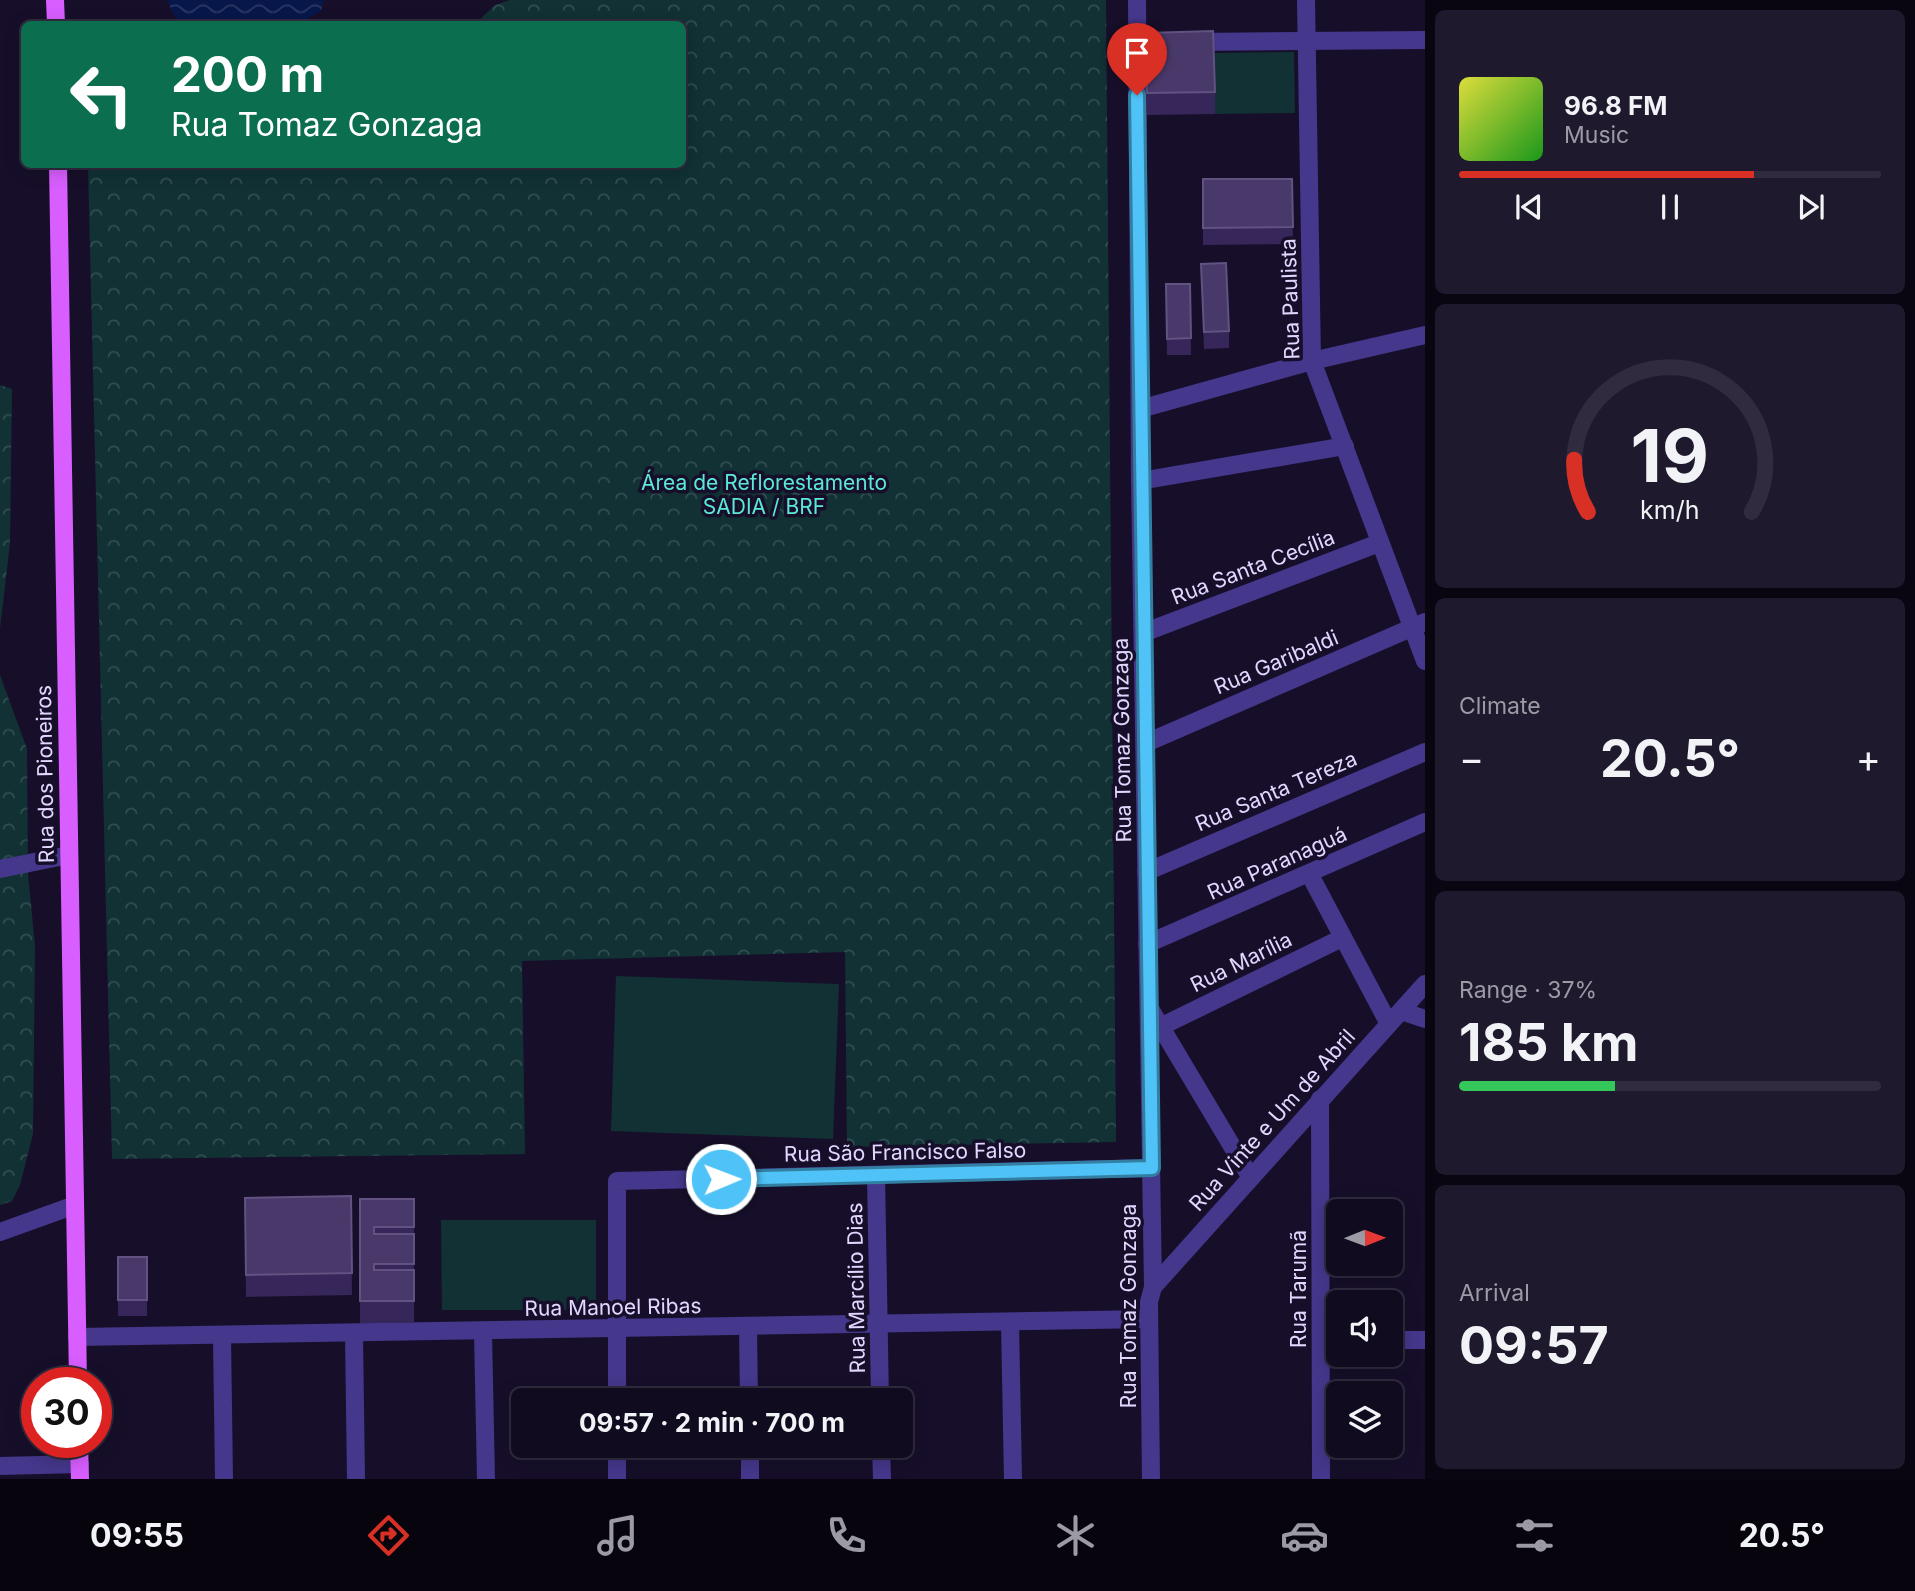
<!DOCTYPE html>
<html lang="en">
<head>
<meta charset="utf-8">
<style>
	:root { --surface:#110b20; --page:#1e192d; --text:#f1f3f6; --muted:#9c9ba5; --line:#302b3e; --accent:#d93025 }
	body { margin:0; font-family:Inter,sans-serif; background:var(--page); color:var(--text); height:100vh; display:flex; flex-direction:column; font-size:26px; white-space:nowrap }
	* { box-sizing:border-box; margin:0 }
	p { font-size:23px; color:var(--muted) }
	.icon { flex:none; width:38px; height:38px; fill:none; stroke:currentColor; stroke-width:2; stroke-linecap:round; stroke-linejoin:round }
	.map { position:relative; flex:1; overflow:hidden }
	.sheet { display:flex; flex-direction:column; gap:10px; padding:10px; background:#090612; width:490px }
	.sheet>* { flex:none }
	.guide { position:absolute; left:21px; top:21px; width:665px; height:147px; border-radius:10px; box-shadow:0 4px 18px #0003,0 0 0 2px var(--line); background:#0b6e4f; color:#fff; overflow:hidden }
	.needle { width:46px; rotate:89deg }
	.controls { position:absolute; left:1326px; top:1199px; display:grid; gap:14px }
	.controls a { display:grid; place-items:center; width:77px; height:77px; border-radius:10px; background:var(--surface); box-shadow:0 4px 18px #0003,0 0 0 2px var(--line); font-size:35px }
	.speed { position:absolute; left:21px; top:1367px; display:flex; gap:14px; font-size:35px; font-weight:700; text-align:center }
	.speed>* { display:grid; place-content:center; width:91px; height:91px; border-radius:50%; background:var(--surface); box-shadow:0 4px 18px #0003,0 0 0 2px var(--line); line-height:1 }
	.speed .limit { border:10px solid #d22; background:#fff; color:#111 }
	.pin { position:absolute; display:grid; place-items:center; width:60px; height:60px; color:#fff; margin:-72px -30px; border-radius:50% 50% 50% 0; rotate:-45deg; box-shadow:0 0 7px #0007 }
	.pin .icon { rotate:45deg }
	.me { position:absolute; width:77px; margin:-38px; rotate:89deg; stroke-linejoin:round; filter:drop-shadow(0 0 5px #0008) }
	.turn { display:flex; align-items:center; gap:24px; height:147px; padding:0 35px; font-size:32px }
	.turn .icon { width:91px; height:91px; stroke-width:2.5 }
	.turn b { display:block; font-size:49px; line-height:60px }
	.big { font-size:52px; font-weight:700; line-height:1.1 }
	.sheet .card { flex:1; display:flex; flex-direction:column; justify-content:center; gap:10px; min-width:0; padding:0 24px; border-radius:10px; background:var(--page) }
	.sheet .dial { align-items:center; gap:0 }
	.dial svg { height:182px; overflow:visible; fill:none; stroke:var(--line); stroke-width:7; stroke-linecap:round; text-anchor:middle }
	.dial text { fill:var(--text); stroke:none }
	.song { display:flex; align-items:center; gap:21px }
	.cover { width:84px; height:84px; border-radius:10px; background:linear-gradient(135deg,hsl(60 70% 55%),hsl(120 70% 35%)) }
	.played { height:7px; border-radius:4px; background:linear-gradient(90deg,var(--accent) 70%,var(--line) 70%) }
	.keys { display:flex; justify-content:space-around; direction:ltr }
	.heat { display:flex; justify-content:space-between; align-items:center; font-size:38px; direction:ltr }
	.charge { height:10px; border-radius:5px; background:linear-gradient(90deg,#34c759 37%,var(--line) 0) }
	.trip { position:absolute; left:511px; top:1388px; width:402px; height:70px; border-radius:10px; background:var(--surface); box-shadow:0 4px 18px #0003,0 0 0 2px var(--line); font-weight:700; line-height:70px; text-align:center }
	.menu { display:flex; height:112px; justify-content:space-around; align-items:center; background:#07040d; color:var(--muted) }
	.menu .icon { width:49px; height:49px }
	.menu .selected { color:var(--accent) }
	.menu b { font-size:32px; color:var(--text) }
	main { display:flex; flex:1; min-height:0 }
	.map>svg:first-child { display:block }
</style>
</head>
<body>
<main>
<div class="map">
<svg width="1425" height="1479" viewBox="0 0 1425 1479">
	<defs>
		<pattern id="forest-crowns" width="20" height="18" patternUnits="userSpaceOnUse" patternTransform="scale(1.75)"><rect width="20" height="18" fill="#113134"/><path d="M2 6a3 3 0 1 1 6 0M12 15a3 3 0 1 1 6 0" fill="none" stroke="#334e52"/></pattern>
		<pattern id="water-waves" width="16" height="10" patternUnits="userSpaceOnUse" patternTransform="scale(1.75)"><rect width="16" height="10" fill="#07174a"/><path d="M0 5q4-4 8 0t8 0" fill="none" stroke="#2b3865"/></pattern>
	</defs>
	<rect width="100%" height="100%" fill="#170f2a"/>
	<g fill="#113134">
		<polygon points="1294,52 1295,113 1215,114 1213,53"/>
		<polygon points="616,976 839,984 833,1139 611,1131"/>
		<polygon points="441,1220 596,1220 596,1310 442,1310"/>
	</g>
	<g fill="url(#forest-crowns)">
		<polygon points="510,0 1106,0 1116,1142 847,1147 845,952 522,961 525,1154 112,1159 88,165 682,164 682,24 475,24 495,5"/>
		<polygon points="0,385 12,389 10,543 0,628"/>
		<polygon points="0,675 27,749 28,874 35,946 33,1134 20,1185 12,1201 0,1205"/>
	</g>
	<polygon fill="url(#water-waves)" points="167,0 324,0 321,11 298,24 178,24"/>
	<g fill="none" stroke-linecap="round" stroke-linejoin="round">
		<g stroke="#45378c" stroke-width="18">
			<polyline points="1137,0 1140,481 1153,1287 1149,1302 1151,1479"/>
			<polyline points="1306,0 1312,361 1425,661"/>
			<polyline points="1191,42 1425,40"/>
			<polyline points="1140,409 1312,361 1425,335"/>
			<polyline points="1140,481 1345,446"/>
			<polyline points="1143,633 1379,543"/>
			<polyline points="1146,743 1425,622"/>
			<polyline points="0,869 69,855"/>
			<polyline points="1146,872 1425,752"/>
			<polyline points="1310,875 1389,1024"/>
			<polyline points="1147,944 1425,822"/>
			<polyline points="1149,1007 1251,1178"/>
			<polyline points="1401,1011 1425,1019"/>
			<polyline points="1160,1027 1342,938"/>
			<polyline points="1320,1099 1321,1479"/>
			<polyline points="876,1175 880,1400"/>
			<polyline points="0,1232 75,1205"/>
			<polyline points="1153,1287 1425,984"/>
			<polyline points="1010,1323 1013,1479"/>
			<polyline points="748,1327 749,1400"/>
			<polyline points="483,1332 486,1479"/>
			<polyline points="354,1334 356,1479"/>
			<polyline points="77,1337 1149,1319"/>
			<polyline points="222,1337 224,1479"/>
			<polyline points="1391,1340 1425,1340"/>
			<polyline points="617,1400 617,1181 1151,1168"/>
			<polyline points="617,1446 617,1479"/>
			<polyline points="750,1446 750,1479"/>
			<polyline points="881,1446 882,1479"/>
			<polyline points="0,1466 80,1464"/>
		</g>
		<g stroke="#d85eff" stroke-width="18">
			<polyline points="55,0 56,24"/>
			<polyline points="58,164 78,1382"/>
			<polyline points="79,1442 80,1479"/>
		</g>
	</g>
	<g fill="#372659">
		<polygon points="1146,33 1215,92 1215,114 1147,115"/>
		<polygon points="1203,179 1292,179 1293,244 1203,245"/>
		<polygon points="1201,264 1229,331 1229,348 1204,349"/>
		<polygon points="1166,284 1190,284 1191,355 1167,355"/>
		<polygon points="351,1196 352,1295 246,1297 245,1198"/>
		<rect x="360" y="1199" width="54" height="124"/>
		<rect x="118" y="1257" width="29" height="59"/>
	</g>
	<g fill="#49396a" stroke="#615282" stroke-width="2">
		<polygon points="1213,31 1215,92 1147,93 1146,33"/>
		<polygon points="1203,179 1292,179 1293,227 1203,228"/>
		<polygon points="1226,263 1229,331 1204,332 1201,264"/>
		<polygon points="1166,284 1190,284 1191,338 1167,339"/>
		<polygon points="351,1196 352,1273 246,1275 245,1198"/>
		<polygon points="360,1199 414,1199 414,1227 374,1227 374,1234 414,1234 414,1264 374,1264 374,1270 414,1270 414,1301 360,1301"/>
		<rect x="118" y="1257" width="29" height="43"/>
	</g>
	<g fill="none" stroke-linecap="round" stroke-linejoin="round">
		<g stroke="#337fa1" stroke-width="18">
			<polyline id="route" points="721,1179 1152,1168 1137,95"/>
		</g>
		<use href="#route" stroke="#4fc3f7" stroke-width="12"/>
	</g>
	<g text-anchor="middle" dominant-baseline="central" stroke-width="7" stroke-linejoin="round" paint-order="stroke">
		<g font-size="21" fill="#e1d7ff" stroke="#170f2a">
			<text transform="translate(1290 299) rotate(-92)">Rua Paulista</text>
			<text transform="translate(1253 567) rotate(-21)">Rua Santa Cecília</text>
			<text transform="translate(1276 662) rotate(-23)">Rua Garibaldi</text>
			<text transform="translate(1122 740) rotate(-91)">Rua Tomaz Gonzaga</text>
			<text transform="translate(45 774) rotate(-91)">Rua dos Pioneiros</text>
			<text transform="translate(1276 791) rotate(-23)">Rua Santa Tereza</text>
			<text transform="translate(1277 863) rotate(-24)">Rua Paranaguá</text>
			<text transform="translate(1241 962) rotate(-26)">Rua Marília</text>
			<text transform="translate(1272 1120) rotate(-48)">Rua Vinte e Um de Abril</text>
			<text transform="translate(905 1152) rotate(-1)">Rua São Francisco Falso</text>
			<text transform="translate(856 1288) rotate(-91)">Rua Marcílio Dias</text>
			<text transform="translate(1298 1289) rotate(-90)">Rua Tarumã</text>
			<text transform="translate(1128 1306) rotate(-90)">Rua Tomaz Gonzaga</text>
			<text transform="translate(613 1307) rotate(-1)">Rua Manoel Ribas</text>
		</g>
		<g font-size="21" fill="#5ae8d7" stroke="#170f2a">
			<text x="764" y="482">Área de Reflorestamento<tspan x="764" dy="24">SADIA / BRF</tspan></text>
		</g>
	</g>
</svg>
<div class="controls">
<a><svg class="needle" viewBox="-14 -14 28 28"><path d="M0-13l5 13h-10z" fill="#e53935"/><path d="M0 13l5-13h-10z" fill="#9c9ba5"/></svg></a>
<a><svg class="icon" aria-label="sound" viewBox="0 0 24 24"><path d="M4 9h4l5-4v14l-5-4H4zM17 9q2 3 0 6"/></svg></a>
<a><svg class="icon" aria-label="layers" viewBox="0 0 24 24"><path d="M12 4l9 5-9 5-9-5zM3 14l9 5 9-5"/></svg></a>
</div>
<div class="speed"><div class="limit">30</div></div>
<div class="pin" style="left:1137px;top:95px;background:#d93025"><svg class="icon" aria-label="arrive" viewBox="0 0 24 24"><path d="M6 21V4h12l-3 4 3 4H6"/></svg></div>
<svg class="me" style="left:721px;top:1179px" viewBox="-20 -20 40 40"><circle r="17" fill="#4fc3f7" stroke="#fff" stroke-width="3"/><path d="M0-11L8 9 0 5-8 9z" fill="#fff"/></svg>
<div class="trip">09:57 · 2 min · 700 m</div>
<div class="guide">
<div class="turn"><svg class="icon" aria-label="left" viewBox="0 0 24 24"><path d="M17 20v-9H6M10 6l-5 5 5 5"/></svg><div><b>200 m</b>Rua Tomaz Gonzaga</div></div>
</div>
</div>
<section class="sheet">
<div class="card">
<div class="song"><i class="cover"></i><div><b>96.8 FM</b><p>Music</p></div></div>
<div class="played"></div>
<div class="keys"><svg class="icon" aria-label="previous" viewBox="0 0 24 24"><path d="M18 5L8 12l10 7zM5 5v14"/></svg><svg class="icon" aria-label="pause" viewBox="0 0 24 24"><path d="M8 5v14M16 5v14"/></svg><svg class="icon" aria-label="next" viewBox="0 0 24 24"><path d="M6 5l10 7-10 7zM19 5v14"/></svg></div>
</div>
<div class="card dial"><svg viewBox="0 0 100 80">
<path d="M14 69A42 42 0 1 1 86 69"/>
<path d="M14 69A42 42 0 0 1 8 46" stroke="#d93025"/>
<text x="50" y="56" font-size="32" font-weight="700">19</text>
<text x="50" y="72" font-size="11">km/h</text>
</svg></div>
<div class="card"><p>Climate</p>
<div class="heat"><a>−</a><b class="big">20.5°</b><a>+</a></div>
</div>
<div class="card"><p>Range · 37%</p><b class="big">185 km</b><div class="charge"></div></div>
<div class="card"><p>Arrival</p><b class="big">09:57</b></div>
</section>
</main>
<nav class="menu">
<b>09:55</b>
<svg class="icon selected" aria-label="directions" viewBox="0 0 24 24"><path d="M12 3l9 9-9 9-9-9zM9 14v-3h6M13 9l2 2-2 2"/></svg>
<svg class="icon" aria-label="music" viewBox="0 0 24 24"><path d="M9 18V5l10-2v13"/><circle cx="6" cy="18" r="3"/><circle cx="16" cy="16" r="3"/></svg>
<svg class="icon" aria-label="phone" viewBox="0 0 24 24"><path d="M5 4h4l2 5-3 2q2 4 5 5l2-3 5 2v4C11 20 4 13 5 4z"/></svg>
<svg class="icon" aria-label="climate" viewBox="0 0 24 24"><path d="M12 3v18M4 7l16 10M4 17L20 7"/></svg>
<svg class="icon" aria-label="car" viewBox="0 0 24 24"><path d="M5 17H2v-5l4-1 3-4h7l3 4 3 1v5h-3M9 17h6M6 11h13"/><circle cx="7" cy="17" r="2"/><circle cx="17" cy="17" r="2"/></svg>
<svg class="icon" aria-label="filters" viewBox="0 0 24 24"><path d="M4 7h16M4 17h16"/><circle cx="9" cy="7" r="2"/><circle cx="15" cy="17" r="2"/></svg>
<b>20.5°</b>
</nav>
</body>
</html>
